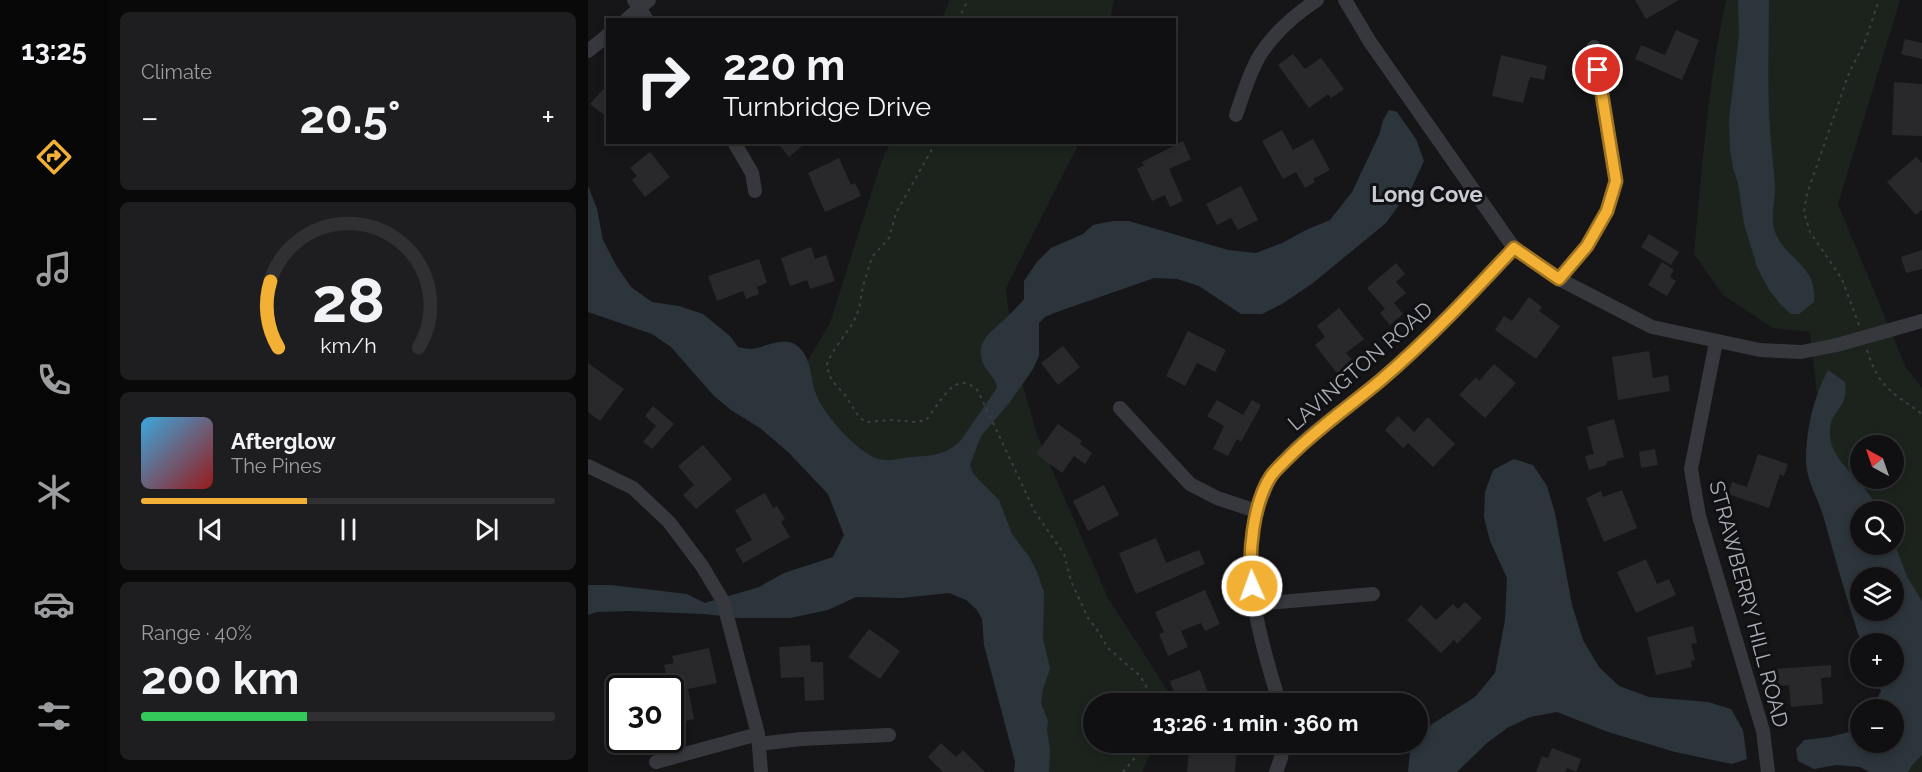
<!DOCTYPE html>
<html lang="en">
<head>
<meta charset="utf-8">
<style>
	:root { --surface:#101012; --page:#1e1e20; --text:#f1f3f6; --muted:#9c9d9f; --line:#303032; --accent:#f2b134 }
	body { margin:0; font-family:Raleway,sans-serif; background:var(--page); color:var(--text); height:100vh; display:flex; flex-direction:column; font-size:22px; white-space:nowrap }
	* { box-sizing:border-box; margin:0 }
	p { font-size:20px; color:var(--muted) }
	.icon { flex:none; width:33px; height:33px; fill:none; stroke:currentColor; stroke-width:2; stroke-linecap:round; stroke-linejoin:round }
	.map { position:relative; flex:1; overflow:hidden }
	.panel { display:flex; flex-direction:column; gap:12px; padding:12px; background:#09090a; width:480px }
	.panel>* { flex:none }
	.hud { position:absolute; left:18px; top:18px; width:570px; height:126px; border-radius:0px; box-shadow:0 3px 9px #0003,0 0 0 2px var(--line); background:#101012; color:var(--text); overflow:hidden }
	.needle { width:39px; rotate:320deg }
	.controls { position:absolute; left:1262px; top:435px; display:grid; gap:12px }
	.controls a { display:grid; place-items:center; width:54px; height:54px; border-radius:50%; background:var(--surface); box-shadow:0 3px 9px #0003,0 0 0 2px var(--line); font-size:30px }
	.speed { position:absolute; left:18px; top:675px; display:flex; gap:12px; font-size:30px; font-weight:700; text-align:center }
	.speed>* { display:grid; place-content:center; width:78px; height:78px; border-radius:50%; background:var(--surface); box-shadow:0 3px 9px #0003,0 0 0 2px var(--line); line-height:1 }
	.speed .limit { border:3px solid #111; border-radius:9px; background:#fff; color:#111 }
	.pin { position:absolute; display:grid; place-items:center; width:51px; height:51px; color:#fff; margin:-26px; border:3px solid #fff; border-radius:50%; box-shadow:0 2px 6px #0007 }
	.me { position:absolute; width:66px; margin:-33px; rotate:358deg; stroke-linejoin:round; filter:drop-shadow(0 0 4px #0008) }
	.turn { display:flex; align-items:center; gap:21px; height:126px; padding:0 18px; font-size:27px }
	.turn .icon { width:78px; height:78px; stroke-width:2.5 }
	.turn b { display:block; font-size:42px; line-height:51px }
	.big { font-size:45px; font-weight:700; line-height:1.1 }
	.panel .card { flex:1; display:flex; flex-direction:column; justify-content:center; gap:9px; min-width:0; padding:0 21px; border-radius:9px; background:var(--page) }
	.panel .dial { align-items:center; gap:0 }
	.dial svg { height:156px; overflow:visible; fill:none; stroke:var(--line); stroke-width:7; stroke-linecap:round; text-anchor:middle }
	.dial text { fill:var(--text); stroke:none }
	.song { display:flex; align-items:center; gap:18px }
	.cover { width:72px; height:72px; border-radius:9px; background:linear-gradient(135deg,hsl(200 70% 55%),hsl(0 70% 35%)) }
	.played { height:6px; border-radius:3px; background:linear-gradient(90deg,var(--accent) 40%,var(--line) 40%) }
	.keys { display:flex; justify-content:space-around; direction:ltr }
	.heat { display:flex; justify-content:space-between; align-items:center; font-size:33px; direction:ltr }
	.charge { height:9px; border-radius:4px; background:linear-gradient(90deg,#34c759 40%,var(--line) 0) }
	.trip { position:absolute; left:495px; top:693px; width:345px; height:60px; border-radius:30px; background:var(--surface); box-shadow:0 3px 9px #0003,0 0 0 2px var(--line); font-weight:700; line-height:60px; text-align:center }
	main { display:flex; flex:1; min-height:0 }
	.menu { display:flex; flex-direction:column; width:108px; justify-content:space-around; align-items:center; background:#060607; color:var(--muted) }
	.menu .icon { width:42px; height:42px }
	.menu .active { color:var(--accent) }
	.menu b { font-size:27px; color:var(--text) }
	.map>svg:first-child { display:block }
</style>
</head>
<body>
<main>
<nav class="menu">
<b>13:25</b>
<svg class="icon active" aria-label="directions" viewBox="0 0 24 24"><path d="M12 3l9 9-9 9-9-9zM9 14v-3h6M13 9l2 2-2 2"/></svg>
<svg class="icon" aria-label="music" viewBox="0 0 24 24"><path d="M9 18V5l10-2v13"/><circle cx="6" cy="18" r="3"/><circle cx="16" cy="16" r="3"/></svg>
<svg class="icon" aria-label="phone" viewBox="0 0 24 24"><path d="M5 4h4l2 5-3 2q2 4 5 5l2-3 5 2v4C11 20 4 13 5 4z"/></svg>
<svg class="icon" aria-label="climate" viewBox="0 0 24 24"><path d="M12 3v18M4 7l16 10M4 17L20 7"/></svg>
<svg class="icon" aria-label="car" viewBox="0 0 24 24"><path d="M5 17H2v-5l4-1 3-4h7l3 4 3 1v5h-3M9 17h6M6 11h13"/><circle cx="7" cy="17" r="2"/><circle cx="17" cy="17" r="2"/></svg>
<svg class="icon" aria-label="filters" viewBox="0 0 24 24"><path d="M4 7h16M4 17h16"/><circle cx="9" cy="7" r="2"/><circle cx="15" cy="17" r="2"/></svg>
</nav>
<section class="panel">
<div class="card"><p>Climate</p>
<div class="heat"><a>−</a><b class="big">20.5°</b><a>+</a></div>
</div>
<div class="card dial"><svg viewBox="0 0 100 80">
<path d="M14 69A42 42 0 1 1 86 69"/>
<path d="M14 69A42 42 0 0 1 10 35" stroke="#f2b134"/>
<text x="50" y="56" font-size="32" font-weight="700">28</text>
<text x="50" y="72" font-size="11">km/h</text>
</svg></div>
<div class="card">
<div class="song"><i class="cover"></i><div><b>Afterglow</b><p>The Pines</p></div></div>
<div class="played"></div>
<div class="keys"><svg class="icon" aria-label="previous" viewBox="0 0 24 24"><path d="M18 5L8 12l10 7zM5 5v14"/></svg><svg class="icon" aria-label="pause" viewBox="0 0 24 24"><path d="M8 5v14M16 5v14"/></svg><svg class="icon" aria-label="next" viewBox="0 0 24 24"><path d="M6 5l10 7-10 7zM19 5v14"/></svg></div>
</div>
<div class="card"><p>Range · 40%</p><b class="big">200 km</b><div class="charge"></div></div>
</section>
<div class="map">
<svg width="1334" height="772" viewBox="0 0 1334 772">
	<rect width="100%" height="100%" fill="#161618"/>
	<g fill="#1c231d" fill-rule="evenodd">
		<polygon points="362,0 526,0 522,19 354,19"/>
		<path d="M1138,0H1312L1250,204L1318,368L1334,388V772H1320L1305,676V578L1274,577L1238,474L1222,332L1185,328L1135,295L1106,254C1114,170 1120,83 1138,0ZM1272,446H1305V478H1272ZM1272,512H1305V544H1272Z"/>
		<polygon points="302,143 491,143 418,288 425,351 449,435 520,598 585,699 584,703 506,704 506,742 567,743 554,772 441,772 422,643 202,391 242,323 293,163"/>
	</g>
	<g fill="#2c353c" fill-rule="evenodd">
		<path d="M1150,0H1181C1181,43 1179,86 1182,128C1183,148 1186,168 1187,188C1187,202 1183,215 1186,229C1195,259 1230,264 1226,302L1211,314H1203L1193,305L1181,290L1169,267L1156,224L1150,183L1145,168L1142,150L1141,120L1151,35Z"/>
		<path d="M801,110L809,112L828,139L836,161L824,187L798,223L725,283L694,304L674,314H653L611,286L589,279L566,278L466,313L457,317L451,323V356L445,369L422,402L393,436L382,465L385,473L391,480L411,500L424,534L442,558L449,572L456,592L455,638L462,669L455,689L453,703L460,721L459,730L462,750L461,772H426L427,762L396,645L394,619L389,610L378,600L361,593L314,598L268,597L240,610L202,618H151L116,614L41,611L9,612L0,615V585H23L99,594L117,603L171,587L196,573L245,557L256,535L240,494L200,452L172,428L143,410L126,396L83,347L64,334L0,312V186L9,209L15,240L28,265L43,287L64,302L91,306L115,314L142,336L150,347C155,348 160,349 164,349C178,347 195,336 208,345C223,355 222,375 227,391C232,411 270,454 291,459C301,462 314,458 323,457C343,456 359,455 373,440L409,388C408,377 399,373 395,363C387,341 402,333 416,320C423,313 430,306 436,299V281L449,262L463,248L495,234L505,225L525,221H541L640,250L668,253L694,243L718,230L742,220L764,192L791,135L795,120Z"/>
		<path d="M1240,370L1257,382C1261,409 1243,409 1242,430C1240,453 1260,469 1274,485C1280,493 1287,503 1292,511L1272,512V544L1302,545L1309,550L1319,577L1334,601V755L1324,765L1320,772H1281L1272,767L1248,765L1226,769L1210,761L1208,749L1216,740L1241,737L1265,731L1272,724V742H1305V710L1284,709L1293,691L1286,677L1305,676V644L1273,643C1259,601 1247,558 1235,515C1229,496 1218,480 1218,459C1218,429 1226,396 1240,370ZM1272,578H1305V610H1272Z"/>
		<polygon points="926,459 945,465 959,486 967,513 984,605 995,640 1011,667 1031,686 1061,697 1120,702 1143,709 1155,730 1159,759 1144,764 1087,752 1020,732 969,712 942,717 919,728 899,743 869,772 820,772 822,752 844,724 887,697 907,673 917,620 919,578 902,541 896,517 897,492 905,470"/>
	</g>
	<g fill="#29292c">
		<polygon points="1047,0 1091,0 1058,19"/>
		<polygon points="1088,30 1111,40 1094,80 1047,59 1053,45 1077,55"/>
		<polygon points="1317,39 1334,43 1334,59 1313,54"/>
		<polygon points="705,54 717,69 733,58 756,89 743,98 740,94 721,108 690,65"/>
		<polygon points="913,55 959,66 956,80 942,77 935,103 904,96"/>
		<polygon points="1306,82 1334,84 1334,136 1304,135"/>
		<polygon points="20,84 20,118 2,104"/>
		<polygon points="694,130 705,150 725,139 742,170 725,179 727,182 717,188 708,172 695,179 674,141"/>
		<polygon points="595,141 603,159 581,169 595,201 582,207 577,195 564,201 549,169 556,165 554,162"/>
		<polygon points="189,142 219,142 201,157"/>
		<polygon points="62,152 82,177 57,197 44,180 49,176 42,168"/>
		<polygon points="1328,157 1334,163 1334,210 1328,215 1299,182"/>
		<polygon points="251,158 263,185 267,183 273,196 237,212 220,173"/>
		<polygon points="653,186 670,220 650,230 643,218 629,225 618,204"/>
		<polygon points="1061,234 1091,252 1083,265 1053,247"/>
		<polygon points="223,247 227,259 238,255 247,281 222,289 219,280 202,286 193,258"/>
		<polygon points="1334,250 1334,269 1318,273 1313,257"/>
		<polygon points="171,259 179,283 169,287 171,294 158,299 155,291 129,301 120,276"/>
		<polygon points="1074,262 1086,270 1082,277 1088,281 1079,296 1060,285"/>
		<polygon points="808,263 817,274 808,282 818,293 806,303 815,314 802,325 792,313 797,309 779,288"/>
		<polygon points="941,297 954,307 951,311 972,326 948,359 907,330 916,316 924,321"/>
		<polygon points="751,308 776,339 758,353 768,364 752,377 727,345 737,337 729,326"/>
		<polygon points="600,331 638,350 627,372 609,363 597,386 578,376"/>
		<polygon points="475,346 492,367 470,385 453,363"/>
		<polygon points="1061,351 1065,378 1080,375 1082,391 1030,400 1024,357"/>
		<polygon points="0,363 36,389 12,421 0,412"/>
		<polygon points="906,364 928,383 897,418 871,395 888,377 891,381"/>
		<polygon points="629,400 655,415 664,400 673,405 653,442 649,439 640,456 625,449 636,426 619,416"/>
		<polygon points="65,406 86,424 64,449 55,442 68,426 57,416"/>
		<polygon points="810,416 826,432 840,417 867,444 845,467 820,443 815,448 797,430"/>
		<polygon points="1026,419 1036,457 1018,462 1019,465 1001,470 997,456 1006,454 999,427"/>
		<polygon points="470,424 494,441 492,444 504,453 497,464 486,456 474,473 448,454"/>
		<polygon points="115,445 144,479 108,509 95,495 106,485 90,466"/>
		<polygon points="1067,449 1070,465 1053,468 1051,452"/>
		<polygon points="1170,454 1200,464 1196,476 1192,474 1181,508 1140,494 1144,482 1159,487"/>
		<polygon points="516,485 531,515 500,531 485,501"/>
		<polygon points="1034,490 1049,528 1016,542 998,498 1013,491 1015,497"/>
		<polygon points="177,493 185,508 189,506 197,519 193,522 202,537 155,563 147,549 164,540 147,510"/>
		<polygon points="568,538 578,563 611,550 617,564 548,594 531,553"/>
		<polygon points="1058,559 1069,584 1081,579 1088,595 1048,613 1029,572"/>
		<polygon points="617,590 632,624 617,631 613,623 593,631 600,647 580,656 571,634 576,632 567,612"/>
		<polygon points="877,602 894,618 869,644 866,640 853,653 819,620 833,605 848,620 865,604 870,609"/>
		<polygon points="1105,626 1109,643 1103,644 1107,660 1103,661 1104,667 1068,675 1059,637"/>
		<polygon points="281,629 312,651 292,679 260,657"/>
		<polygon points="222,645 223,662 235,662 236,700 217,701 216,677 193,678 191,647"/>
		<polygon points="121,648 129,683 100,689 106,719 89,723 76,665 86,663 84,656"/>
		<polygon points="1243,665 1243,677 1233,678 1235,704 1203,707 1201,685 1189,686 1187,669"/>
		<polygon points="612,670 624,704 590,704 582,681"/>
		<polygon points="602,742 649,744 647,772 599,772"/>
		<polygon points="353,743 368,757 375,750 397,772 355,772 340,757"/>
		<polygon points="964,748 993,759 988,772 979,768 977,772 948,772 954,756 960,758"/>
	</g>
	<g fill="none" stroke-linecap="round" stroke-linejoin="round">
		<g stroke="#3d3f44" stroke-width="2" stroke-dasharray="3 4.5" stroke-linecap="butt">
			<polyline points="370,20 380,0"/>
			<path d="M345,142L343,151L308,213L301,238L284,257L275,286L271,309L265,323L244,353L239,364L241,375L246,383L257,395L271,417L278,422L304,420L328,422L338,420C351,406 367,366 390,391L447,512L476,554L483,581L500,618L508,628L520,648L552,676L558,686L562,704"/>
			<polyline points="1271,325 1254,279 1222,232 1216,212 1219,194 1261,73 1276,44 1291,0"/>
			<path d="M1279,350C1290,387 1305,393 1334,414"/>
			<polyline points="535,772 560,742"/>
		</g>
		<g stroke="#37383d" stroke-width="14">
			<polyline points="46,0 59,20"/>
			<polyline points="757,0 782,42 926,248 971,279 1064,327 1172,350 1213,352 1249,345 1334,321"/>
			<polyline points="38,20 61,0"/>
			<polyline points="0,51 20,35"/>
			<path d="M648,115C655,95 661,73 672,55C686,33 708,14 729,0"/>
			<polyline points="146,142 164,173 167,191"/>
			<polyline points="971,279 999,246 1019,211 1028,181 1006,47"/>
			<polyline points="1128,342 1103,469 1111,516 1175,731 1180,772"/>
			<polyline points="532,408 602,484 629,498 668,511"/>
			<polyline points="0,466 45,488 81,522 114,566 135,601 170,734 173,772"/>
			<polyline points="667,604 785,594"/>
			<path d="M692,704C672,641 647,558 675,495C678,489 680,480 684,475C711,438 760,408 794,379C841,338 883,293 926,248"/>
			<polyline points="171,744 213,739 301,735"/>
			<polyline points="68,762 170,734"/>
			<polyline points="688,772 693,758 695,742"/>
		</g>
	</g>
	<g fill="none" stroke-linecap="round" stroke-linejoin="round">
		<g stroke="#9d7322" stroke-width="15">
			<path id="route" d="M664,586C660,554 665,503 683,476C687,470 694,464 699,459C728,429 762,406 793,380C841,339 884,293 926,248L971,279L999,246L1019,211L1028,181L1010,70"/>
		</g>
		<use href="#route" stroke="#f2b134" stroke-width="10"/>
	</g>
	<g text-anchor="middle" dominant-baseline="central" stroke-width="6" stroke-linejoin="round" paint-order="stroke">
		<g font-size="21" fill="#a8adb8" stroke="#111113">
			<text transform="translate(772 366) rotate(-41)">LAVINGTON ROAD</text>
			<text transform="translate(1161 604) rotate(75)">STRAWBERRY HILL ROAD</text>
		</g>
		<g font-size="22" font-weight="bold" fill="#c9ccd4" stroke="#111113">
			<text x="839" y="194">Long Cove</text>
		</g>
	</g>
</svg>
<div class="controls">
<a><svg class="needle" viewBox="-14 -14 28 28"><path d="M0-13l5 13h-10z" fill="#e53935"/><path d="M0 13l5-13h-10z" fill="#9c9d9f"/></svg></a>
<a><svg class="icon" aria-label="search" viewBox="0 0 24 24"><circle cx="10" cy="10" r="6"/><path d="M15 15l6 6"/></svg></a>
<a><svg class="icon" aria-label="layers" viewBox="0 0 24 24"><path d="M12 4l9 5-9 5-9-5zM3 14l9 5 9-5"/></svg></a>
<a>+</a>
<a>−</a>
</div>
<div class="speed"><div class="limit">30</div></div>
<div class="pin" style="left:1010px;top:70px;background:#d93025"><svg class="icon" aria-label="arrive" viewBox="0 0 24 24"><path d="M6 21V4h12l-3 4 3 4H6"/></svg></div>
<svg class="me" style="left:664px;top:586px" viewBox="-20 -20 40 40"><circle r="17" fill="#f2b134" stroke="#fff" stroke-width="3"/><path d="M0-11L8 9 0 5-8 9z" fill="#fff"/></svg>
<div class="trip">13:26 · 1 min · 360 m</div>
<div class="hud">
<div class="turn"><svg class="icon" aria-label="right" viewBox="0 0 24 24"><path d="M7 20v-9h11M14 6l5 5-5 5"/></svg><div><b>220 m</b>Turnbridge Drive</div></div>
</div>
</div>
</main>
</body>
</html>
